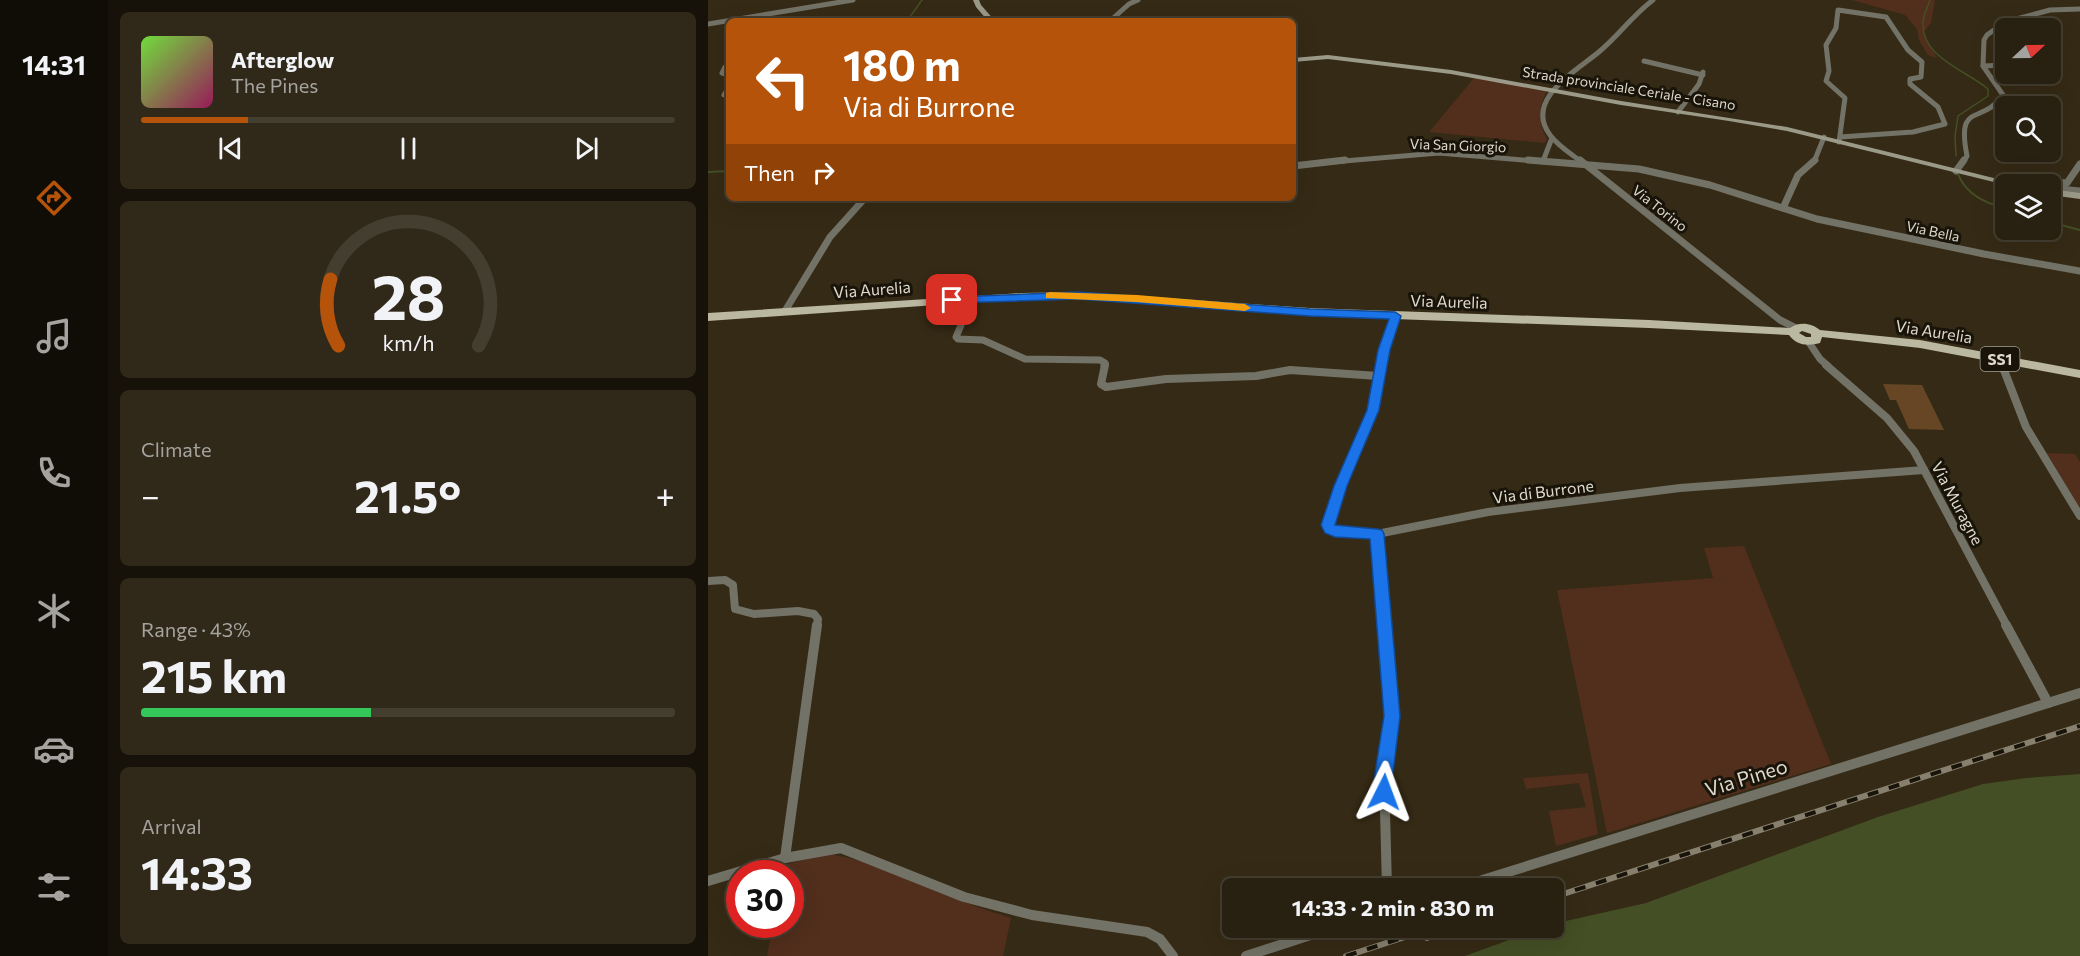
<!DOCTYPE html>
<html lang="en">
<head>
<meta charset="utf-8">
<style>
	:root { --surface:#282010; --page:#302819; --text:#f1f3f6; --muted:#a5a39f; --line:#443e30; --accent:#b45309 }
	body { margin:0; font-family:Commissioner,sans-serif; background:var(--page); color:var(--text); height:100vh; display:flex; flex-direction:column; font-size:22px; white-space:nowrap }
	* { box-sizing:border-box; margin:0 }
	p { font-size:20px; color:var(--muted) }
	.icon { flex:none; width:33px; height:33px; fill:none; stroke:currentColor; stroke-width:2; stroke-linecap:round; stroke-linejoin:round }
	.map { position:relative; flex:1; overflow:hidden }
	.side { display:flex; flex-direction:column; gap:12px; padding:12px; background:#161209; width:600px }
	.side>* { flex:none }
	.banner { position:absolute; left:18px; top:18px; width:570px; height:183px; border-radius:9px; box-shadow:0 6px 24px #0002,0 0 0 2px var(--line); background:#b45309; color:#fff; overflow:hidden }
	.needle { width:39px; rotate:68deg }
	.fabs { position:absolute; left:1287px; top:18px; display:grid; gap:12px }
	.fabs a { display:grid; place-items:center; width:66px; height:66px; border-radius:9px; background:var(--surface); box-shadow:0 6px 24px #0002,0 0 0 2px var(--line); font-size:30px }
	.speed { position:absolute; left:18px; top:860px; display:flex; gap:12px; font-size:30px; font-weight:700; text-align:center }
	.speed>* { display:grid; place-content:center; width:78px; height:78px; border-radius:50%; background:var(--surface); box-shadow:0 6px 24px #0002,0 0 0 2px var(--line); line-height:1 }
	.speed .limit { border:9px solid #d22; background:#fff; color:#111 }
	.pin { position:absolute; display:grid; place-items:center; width:51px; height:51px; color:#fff; margin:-26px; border-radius:12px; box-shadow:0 3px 9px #0006 }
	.me { position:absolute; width:66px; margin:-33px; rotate:3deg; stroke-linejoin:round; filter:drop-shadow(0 0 4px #0008) }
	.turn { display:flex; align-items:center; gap:21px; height:126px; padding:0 18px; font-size:27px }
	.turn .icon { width:78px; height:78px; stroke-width:2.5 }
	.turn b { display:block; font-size:42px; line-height:51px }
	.then { display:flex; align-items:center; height:57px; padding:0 18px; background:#0003; gap:12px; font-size:22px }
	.big { font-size:45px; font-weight:700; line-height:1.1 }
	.side .widget { flex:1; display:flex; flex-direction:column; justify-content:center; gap:9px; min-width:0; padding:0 21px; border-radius:9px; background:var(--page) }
	.side .dial { align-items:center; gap:0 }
	.dial svg { height:156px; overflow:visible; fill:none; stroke:var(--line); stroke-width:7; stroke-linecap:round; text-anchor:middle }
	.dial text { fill:var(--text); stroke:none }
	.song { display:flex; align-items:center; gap:18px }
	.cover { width:72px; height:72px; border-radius:9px; background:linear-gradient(135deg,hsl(100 70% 55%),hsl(330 70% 35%)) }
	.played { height:6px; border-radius:3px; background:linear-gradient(90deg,var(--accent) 20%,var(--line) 20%) }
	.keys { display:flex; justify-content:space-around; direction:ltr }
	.heat { display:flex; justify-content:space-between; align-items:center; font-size:33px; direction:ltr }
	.charge { height:9px; border-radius:4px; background:linear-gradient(90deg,#34c759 43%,var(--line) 0) }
	.trip { position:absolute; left:514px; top:878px; width:342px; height:60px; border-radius:9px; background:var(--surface); box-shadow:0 6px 24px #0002,0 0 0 2px var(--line); font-weight:700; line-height:60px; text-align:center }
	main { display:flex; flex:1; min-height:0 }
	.tab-bar { display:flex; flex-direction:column; width:108px; justify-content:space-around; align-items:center; background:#100d06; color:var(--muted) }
	.tab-bar .icon { width:42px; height:42px }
	.tab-bar .current { color:var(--accent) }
	.tab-bar b { font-size:27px; color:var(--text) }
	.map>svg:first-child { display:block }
</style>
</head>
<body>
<main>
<nav class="tab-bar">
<b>14:31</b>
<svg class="icon current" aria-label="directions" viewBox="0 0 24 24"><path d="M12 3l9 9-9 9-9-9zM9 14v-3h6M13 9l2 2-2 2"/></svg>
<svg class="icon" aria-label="music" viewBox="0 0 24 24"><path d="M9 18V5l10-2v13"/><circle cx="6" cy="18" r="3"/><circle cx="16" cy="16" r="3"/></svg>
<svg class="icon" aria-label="phone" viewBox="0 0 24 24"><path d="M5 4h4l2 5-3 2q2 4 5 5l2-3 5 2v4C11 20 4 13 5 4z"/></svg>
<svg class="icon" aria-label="climate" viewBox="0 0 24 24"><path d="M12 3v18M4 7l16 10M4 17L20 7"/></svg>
<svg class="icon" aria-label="car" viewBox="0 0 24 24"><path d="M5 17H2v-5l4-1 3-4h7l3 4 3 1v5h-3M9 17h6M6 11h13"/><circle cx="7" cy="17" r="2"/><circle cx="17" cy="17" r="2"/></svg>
<svg class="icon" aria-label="filters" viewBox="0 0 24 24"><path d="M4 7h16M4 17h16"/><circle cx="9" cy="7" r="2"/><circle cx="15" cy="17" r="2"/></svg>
</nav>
<section class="side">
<div class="widget">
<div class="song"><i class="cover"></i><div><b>Afterglow</b><p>The Pines</p></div></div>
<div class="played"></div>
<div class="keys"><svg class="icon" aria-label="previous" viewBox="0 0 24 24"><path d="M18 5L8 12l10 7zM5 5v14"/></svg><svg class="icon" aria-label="pause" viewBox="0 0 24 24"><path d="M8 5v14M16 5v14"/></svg><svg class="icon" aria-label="next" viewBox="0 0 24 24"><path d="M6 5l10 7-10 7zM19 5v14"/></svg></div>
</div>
<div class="widget dial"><svg viewBox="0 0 100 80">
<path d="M14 69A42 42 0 1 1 86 69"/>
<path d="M14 69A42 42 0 0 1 10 35" stroke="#b45309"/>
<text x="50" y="56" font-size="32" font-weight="700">28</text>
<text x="50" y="72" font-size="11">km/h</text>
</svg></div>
<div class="widget"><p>Climate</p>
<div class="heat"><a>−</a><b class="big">21.5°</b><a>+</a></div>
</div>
<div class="widget"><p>Range · 43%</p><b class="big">215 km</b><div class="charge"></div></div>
<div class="widget"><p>Arrival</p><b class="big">14:33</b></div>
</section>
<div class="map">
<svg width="1372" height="956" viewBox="0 0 1372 956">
	<rect width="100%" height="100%" fill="#352a15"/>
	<g fill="#522e1c">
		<polygon points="1144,0 1227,0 1223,23 1215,33 1229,58 1220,55 1211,40 1209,29 1197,15"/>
		<path d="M766,78L839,91C830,106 830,124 839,139L837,143L721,132Z"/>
		<polygon points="1339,453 1367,454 1372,462 1372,509"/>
		<polygon points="1036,546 1123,764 899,833 849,590 1005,578 996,548"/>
		<polygon points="880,773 890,834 848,846 841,811 878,807 871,783 818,789 815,778"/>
		<path d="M121,854C151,858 179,871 208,883C239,896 271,908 303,918L295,956H59L65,924H82V873H76L78,864Z"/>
	</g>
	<polygon fill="#444f25" points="1372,774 1372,956 757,956 831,929 846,927 846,924 849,923 938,903 1170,817 1275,784 1318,778"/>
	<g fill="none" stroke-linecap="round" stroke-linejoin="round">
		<g stroke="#444f25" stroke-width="1.5">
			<path d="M1222,0C1220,7 1215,15 1215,22C1213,58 1258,70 1280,89V96L1250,116L1247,136L1248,156"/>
			<polyline points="199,21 214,0"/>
		</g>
		<g stroke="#444f25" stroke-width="2">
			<polyline points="0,172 21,171"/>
			<path d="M1250,174C1258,195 1278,203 1298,209"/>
			<polyline points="1342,222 1372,230"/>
		</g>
	</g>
	<polygon fill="#664625" points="1175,384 1214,385 1236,430 1201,429 1188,400 1182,400"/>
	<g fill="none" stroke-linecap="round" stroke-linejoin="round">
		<g stroke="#737267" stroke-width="5">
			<polyline points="402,21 421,4 430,0"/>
			<polyline points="0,24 145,0"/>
			<polyline points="936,61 995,75"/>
			<polyline points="1275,66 1298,65"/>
			<polyline points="17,67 14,73 21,75"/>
			<polyline points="21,87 16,95 21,97"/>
			<polyline points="970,112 991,84 995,72"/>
			<polyline points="1131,142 1137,98 1118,81 1121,71 1118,45 1128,28 1130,10 1178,17 1200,50 1214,62 1213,77 1202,79 1202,84 1230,107 1237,124 1205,132 1132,137"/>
			<polyline points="835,161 844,138"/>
			<polyline points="624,162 731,153 839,162"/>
			<path d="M874,162C863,154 850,146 842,135C815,99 870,70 892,51C911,35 925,15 945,0"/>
			<polyline points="1106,162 1116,137"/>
			<path d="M1255,162L1259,156C1248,100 1274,126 1295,95L1275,66L1276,40L1279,35L1297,22L1342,10L1372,9"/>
		</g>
		<g stroke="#737267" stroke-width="7">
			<polyline points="820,160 931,169 1002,185 1109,219 1276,254 1372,271"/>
			<polyline points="872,160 1072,320 1088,328"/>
			<polyline points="585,166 637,160"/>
			<polyline points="1248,171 1256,160"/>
			<polyline points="1330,184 1331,181 1359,183 1372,164"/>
			<polyline points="1342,188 1372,191"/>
			<polyline points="1075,208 1090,175 1107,160"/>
			<polyline points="264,299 248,337 250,339 275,340 317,359 392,360 397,363 396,366"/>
			<polyline points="77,311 122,237 157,198"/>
			<polyline points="1100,341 1112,359 1120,366"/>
			<polyline points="1292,359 1295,366"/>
			<polyline points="673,366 687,316"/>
		</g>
		<g stroke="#737267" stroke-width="8">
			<polyline points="397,365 393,384 398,387 458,379 548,376 582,370 670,376"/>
			<polyline points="673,365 665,410 633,486 620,525 627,532 669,534 780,512 972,488 1216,470"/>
			<polyline points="1118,365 1179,418 1206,451 1299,626"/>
			<polyline points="1294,365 1318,427 1372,516"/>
			<polyline points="669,534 677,626"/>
			<polyline points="0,581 17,580 25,585 27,609 46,614 90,611 106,614 110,619 109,626"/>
		</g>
		<g stroke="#737267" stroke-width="10">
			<polyline points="109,625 77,858 133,848 256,897 324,915 439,932 452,939 465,956"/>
			<polyline points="676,625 684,716 676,773 679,888"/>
			<polyline points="1298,625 1340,703"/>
			<polyline points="0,881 77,858"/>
			<polyline points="749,888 1372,693"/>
			<polyline points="538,956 627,927"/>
		</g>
		<g fill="#9b9a88" fill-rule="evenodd">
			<polygon points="265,0 271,0 273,5 287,21 280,21 268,7"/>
			<polygon points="620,55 743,70 913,101 1079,127 1310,184 1298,185 1079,131 1021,121 913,105 743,74 620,59 585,62 585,58"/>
			<polygon points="1342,189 1372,193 1372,199 1342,195"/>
		</g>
		<path fill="#bab8a1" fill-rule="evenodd" d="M370,292L602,308L941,320L1082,328C1091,321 1104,323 1112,330L1212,340L1372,370V378L1212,348L1114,337L1112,343C1100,346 1089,346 1081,335L941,328L602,316L370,298L314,299L0,321V313L314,293ZM1094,331L1103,334V337H1098L1091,333Z"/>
		<g stroke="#88806f" stroke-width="6">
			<g id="rail">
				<polyline points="846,897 1372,726"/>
				<polyline points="719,938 753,927"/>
				<polyline points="638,956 728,927"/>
			</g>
		</g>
		<use href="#rail" stroke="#18140a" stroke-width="4" stroke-dasharray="11" stroke-linecap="butt"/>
	</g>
	<polygon fill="#1a73e8" stroke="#114b97" stroke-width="1.5" points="370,292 602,309 687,312 693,316 682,350 671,410 639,486 627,525 669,529 674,530 676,534 692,716 685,773 685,792 682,798 676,800 670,798 667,792 667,773 676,716 662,539 627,537 617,533 613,525 626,486 659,410 670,350 681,319 602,316 370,299 244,303 239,300 244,297"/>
	<polygon fill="#f59e0b" points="342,292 429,295 537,304 543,308 537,311 429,302 338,298 338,293"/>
	<g text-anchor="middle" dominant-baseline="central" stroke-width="6" stroke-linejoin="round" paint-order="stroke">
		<g font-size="14" fill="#dfd9cc" stroke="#18140a">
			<text transform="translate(921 88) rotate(9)">Strada provinciale Ceriale - Cisano</text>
			<text transform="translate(750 145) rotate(2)">Via San Giorgio</text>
			<text transform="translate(952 208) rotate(38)">Via Torino</text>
			<text transform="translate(1225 231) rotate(12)">Via Bella</text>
		</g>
		<rect fill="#18140a" stroke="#a39e92" stroke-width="1.5" x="1272.5" y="347" width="39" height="24" rx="4.5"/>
		<g font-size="15" font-weight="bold" fill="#dfd9cc">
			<text x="1292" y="359">SS1</text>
		</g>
		<g font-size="16" fill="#dfd9cc" stroke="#18140a">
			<text transform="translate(164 289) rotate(-4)">Via Aurelia</text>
			<text transform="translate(741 301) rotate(2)">Via Aurelia</text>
			<text transform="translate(1226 331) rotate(9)">Via Aurelia</text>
			<text transform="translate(835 491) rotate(-7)">Via di Burrone</text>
			<text transform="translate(1250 503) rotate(62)">Via Muragne</text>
		</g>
		<g font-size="20" fill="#dfd9cc" stroke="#18140a">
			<text transform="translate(1038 777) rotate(-17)">Via Pineo</text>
		</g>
	</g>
</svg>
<div class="fabs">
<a><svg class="needle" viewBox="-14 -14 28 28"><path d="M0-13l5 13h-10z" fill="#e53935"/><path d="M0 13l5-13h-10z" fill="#a5a39f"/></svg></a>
<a><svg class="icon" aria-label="search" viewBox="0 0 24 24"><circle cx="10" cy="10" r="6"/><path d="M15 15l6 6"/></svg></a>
<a><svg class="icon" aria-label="layers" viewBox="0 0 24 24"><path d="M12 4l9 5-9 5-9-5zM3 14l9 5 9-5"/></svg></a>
</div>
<div class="speed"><div class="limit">30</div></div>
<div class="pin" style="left:244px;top:300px;background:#d93025"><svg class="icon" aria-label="arrive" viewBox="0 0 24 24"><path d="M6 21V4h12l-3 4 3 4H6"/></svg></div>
<svg class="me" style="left:676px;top:792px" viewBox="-20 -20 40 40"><path d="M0-17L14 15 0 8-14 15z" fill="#1a73e8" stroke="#fff" stroke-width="4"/></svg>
<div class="trip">14:33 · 2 min · 830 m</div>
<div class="banner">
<div class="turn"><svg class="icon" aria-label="left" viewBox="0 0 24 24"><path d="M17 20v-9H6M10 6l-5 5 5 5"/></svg><div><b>180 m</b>Via di Burrone</div></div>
<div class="then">Then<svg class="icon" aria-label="right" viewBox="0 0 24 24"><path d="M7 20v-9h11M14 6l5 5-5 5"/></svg></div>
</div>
</div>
</main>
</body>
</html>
